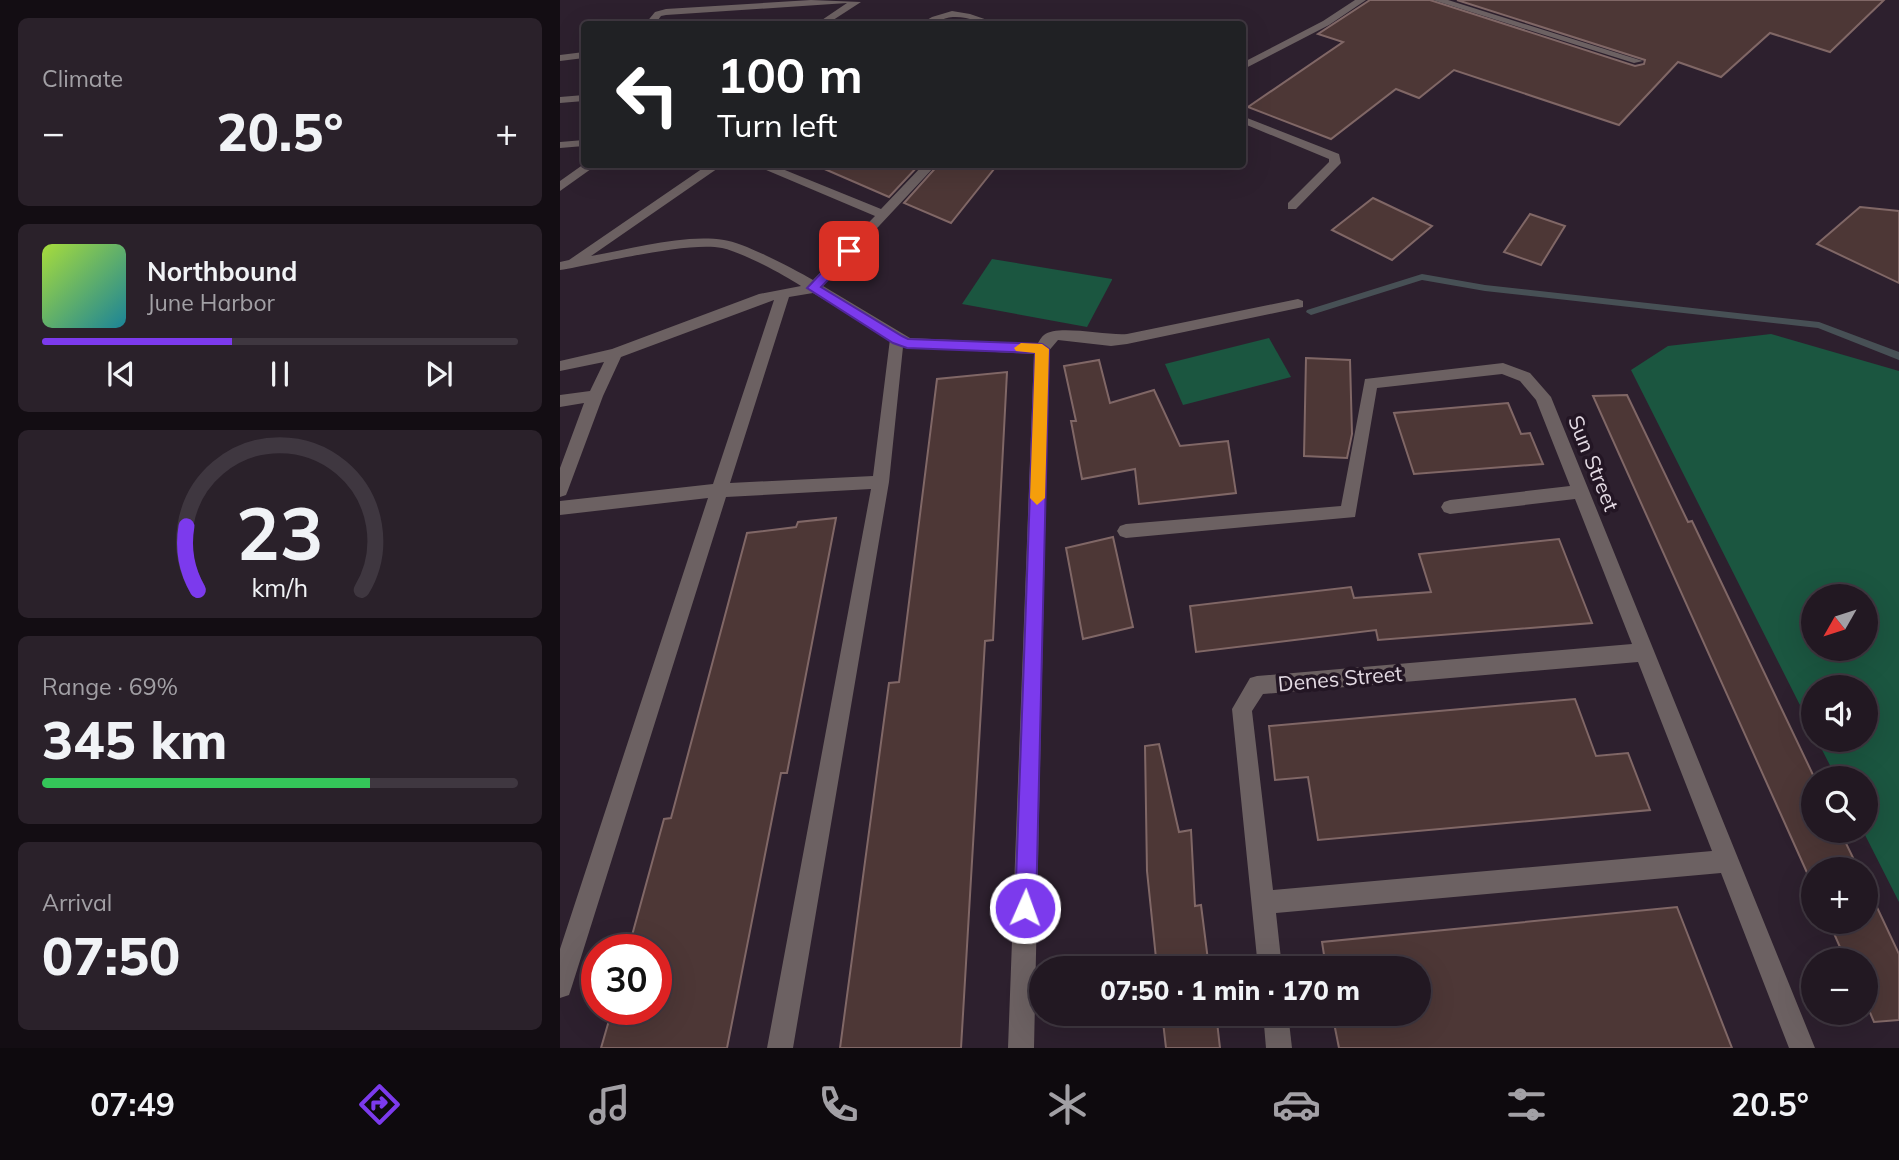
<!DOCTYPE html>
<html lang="en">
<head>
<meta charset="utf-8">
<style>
	:root { --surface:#221822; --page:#2a212a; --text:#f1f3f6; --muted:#a2a0a5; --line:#3f3740; --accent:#7c3aed }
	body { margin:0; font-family:Mulish,sans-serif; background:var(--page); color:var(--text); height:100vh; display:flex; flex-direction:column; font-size:26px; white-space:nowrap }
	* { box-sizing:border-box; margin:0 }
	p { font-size:23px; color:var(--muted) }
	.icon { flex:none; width:38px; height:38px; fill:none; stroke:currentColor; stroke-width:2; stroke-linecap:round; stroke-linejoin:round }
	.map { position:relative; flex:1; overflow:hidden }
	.drawer { display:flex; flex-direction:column; gap:18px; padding:18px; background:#130d13; width:560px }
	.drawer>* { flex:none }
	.hud { position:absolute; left:21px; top:21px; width:665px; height:147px; border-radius:7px; box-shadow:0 7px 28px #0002,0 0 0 2px var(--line); background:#202124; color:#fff; overflow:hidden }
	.needle { width:46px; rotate:231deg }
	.controls { position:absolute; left:1241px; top:584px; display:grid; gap:14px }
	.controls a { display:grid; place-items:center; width:77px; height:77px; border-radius:50%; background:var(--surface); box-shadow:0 7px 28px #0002,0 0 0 2px var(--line); font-size:35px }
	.speed { position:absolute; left:21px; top:934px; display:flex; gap:14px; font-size:35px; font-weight:700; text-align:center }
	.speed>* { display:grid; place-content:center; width:91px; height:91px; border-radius:50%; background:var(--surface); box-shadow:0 7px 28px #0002,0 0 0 2px var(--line); line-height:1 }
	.speed .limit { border:10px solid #d22; background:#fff; color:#111 }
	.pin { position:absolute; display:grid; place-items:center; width:60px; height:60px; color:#fff; margin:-30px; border-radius:14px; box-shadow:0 4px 10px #0006 }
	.me { position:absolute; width:77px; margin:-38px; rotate:2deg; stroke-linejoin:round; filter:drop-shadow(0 0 5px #0008) }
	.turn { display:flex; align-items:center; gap:24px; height:147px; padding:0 21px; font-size:32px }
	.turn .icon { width:91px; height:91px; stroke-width:2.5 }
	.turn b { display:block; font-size:49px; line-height:60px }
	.big { font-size:52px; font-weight:800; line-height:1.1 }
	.drawer .card { flex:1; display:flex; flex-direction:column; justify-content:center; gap:10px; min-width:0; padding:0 24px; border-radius:10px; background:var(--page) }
	.drawer .dial { align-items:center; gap:0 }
	.dial svg { height:182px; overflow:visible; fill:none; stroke:var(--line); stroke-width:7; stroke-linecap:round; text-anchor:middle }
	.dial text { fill:var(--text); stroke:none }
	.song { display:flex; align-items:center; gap:21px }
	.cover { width:84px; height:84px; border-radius:10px; background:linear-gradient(135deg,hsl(80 70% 55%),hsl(190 70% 35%)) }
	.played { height:7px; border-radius:4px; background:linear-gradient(90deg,var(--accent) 40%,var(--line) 40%) }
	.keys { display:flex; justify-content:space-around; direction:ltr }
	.heat { display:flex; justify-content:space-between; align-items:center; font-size:38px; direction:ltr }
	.charge { height:10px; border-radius:5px; background:linear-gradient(90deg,#34c759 69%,var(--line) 0) }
	.trip { position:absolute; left:469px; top:956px; width:402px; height:70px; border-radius:35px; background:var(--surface); box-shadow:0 7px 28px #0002,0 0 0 2px var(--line); font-weight:800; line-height:70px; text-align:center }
	.dock { display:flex; height:112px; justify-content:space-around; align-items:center; background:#0e0a0e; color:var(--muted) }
	.dock .icon { width:49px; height:49px }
	.dock .selected { color:var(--accent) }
	.dock b { font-size:32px; color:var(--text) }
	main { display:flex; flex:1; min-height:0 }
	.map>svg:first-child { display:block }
</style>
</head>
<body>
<main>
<section class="drawer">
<div class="card"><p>Climate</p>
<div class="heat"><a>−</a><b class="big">20.5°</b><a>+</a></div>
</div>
<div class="card">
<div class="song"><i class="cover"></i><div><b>Northbound</b><p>June Harbor</p></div></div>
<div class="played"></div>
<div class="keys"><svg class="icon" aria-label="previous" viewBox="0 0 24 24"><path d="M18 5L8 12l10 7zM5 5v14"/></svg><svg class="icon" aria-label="pause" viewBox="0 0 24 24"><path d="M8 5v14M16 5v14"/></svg><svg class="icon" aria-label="next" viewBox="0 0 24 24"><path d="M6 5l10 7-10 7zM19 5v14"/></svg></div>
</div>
<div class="card dial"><svg viewBox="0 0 100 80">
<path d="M14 69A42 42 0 1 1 86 69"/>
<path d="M14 69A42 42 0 0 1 9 41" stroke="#7c3aed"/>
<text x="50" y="56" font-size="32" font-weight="700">23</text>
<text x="50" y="72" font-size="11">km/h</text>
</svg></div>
<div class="card"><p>Range · 69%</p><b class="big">345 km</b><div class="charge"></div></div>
<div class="card"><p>Arrival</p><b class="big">07:50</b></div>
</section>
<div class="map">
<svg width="1339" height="1048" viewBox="0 0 1339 1048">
	<rect width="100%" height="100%" fill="#2d202e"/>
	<g fill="#1b5640" fill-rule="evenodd">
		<polygon points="432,259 552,279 552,280 527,327 402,304"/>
		<path d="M1211,334L1339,371V902L1303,831H1306V779H1277L1257,740H1306V688H1253V731L1071,370L1108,346ZM1253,597H1306V649H1253Z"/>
		<polygon points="709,338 731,377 623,405 605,364"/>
	</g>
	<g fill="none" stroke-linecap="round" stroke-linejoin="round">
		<polygon fill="#475055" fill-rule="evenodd" points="862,274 925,285 1259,322 1339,352 1339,360 1258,328 925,291 862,280 751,315 746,312 747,310"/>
	</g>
	<g fill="#4d3736" stroke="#806766" stroke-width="2">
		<polygon points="810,0 870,0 1075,66 1084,64 1085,60 897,0 1324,0 1270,52 1210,33 1161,77 1118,62 1059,125 894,70 859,98 836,89 771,139 688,107 783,42 758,34"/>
		<polygon points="253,164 360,164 329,197"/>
		<polygon points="379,164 438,164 391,223 344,203"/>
		<polygon points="813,198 872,226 832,260 772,230"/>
		<polygon points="1300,207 1339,211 1339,283 1257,244"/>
		<polygon points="970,214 1005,226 981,265 944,252"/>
		<polygon points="746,358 790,360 792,434 787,458 744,456"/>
		<polygon points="539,360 550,403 594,390 620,446 668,441 676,493 579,504 575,469 522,479 511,421 516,421 504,366"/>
		<polygon points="447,372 433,640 425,641 401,1048 280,1048 329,683 339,682 377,379"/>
		<polygon points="1067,395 1128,522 1132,521 1255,779 1253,831 1280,831 1299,870 1253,870 1253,886 1033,396"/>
		<polygon points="948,403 961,434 970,433 983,464 854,474 834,413"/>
		<polygon points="276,518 227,773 221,773 167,1048 41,1048 52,1010 96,1010 96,950 68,950 104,819 111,818 187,533 236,527 238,522"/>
		<polygon points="553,537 573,627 523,639 506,548"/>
		<polygon points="999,539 1032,623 818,640 816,630 636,652 630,606 791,587 794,598 871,592 859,554"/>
		<polygon points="1015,699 1036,756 1068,753 1090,810 758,840 748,777 715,780 709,726"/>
		<polygon points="599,744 619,832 631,830 635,906 641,905 649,968 597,968 587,871 585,746"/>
		<polygon points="1306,884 1339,954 1339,1020 1314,1022 1306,1003 1306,961 1286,961 1269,922 1306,922"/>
		<polygon points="1117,907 1172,1048 779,1048 772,1013 859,1013 859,968 766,968 762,942"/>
		<polygon points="602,1013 656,1013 660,1048 606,1048"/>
	</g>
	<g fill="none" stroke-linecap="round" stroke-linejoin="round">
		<path fill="#6c6162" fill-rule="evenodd" d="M738,299L743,301V307L567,344L551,346L498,340L487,353L482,354L475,349C477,345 480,338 484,335C497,324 547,336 567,334Z"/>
		<g fill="#6c6162" fill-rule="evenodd">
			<polygon points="251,0 301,2 267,24 256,24 287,3 106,15 101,16 95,24 85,24 95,12 106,9"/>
			<polygon points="795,0 806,0 769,25 682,70 682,63 763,21"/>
			<polygon points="873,0 888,0 1083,61 1074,63"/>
			<path d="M392,11L410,14L439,24C423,25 409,16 393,17C381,18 373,25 360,24L372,17Z"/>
			<polygon points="24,52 24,58 0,61 0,55"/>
			<polygon points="24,95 24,101 0,103 0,97"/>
			<polygon points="682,116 779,154 781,163 736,209 728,209 728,203 769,162 769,159 682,123"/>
			<polygon points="24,140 24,146 0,148 0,142"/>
			<polygon points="24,164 38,164 0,191 0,181"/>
			<path d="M149,164H164L31,256C73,249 122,234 164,240C185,243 234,269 253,280L315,216L192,164H210L321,209L364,164H377L263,286L350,338L482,344L489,349L474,1048H448L474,354L343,347L329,482L233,1048H207L311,489L166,497L12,986L9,995L0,998V949L148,498L0,515V501L153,484L214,300L61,357L43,396L8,490L6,495L0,497V468L24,403L0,407V395L30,391L44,362L0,371V361L52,349L199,294L241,286C222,274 184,253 162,248C128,241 38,264 0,270V262L9,260ZM253,293L330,339L313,476L170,483L229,297Z"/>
			<path d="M943,363L970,373L991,397L1255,1048H1229L1161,873L716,913L722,968H698L672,709L690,678L697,676L1072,644L1015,499L890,514L884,512L881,507L884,502L890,500L1010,486L976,400L960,381L942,374L817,388L795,517L566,538L560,536L557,531L560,526L566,524L781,506L805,379ZM1078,662L1152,851L713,890L692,711L703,694Z"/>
			<polygon points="703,1013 728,1013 732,1048 706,1048"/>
		</g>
	</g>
	<polygon fill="#7c3aed" stroke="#51269a" stroke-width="2" points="289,247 295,251 293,254 261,287 342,336 348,339 482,344 489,349 476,908 473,916 465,919 458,916 455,908 475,353 347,348 333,343 247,288 284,249"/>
	<polygon fill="#f59e0b" points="461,343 482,344 489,349 485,498 477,505 470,498 475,353 456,351 454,348"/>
	<g text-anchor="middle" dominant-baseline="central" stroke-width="7" stroke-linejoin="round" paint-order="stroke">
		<g font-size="21" fill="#e4dbe4" stroke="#231624">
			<text transform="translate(1034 463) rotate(68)">Sun Street</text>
			<text transform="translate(780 678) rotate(-5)">Denes Street</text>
		</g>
	</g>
</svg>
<div class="controls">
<a><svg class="needle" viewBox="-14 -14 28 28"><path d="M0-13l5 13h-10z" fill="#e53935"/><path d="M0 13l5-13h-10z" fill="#a2a0a5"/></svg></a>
<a><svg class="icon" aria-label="sound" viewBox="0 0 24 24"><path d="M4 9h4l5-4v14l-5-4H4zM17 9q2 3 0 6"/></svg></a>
<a><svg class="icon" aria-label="search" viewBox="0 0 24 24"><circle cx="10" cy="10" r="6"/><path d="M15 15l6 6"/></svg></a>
<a>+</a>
<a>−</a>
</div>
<div class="speed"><div class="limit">30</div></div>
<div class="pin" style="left:289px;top:251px;background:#d93025"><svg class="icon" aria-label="arrive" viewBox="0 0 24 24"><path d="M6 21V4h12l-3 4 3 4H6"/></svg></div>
<svg class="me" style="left:465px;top:908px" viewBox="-20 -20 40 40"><circle r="17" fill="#7c3aed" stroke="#fff" stroke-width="3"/><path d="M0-11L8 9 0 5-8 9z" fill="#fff"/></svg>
<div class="trip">07:50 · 1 min · 170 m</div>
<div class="hud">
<div class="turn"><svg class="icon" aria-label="left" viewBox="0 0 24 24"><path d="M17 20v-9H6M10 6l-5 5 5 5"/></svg><div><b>100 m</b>Turn left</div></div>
</div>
</div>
</main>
<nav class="dock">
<b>07:49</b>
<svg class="icon selected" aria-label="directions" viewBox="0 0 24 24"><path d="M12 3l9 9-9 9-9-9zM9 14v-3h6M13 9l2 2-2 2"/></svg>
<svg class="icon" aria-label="music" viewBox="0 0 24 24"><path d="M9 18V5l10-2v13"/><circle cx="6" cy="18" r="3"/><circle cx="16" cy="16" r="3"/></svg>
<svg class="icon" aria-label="phone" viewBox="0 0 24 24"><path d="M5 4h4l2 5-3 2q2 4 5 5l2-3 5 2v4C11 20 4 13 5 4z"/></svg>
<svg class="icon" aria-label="climate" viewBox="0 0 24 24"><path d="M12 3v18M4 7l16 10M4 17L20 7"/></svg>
<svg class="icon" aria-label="car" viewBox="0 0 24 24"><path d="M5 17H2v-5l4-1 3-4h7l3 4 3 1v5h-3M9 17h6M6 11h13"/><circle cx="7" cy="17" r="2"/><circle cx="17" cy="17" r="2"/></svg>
<svg class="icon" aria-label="filters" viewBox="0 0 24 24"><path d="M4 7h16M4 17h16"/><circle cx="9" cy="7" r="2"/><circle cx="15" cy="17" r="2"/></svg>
<b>20.5°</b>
</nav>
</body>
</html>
